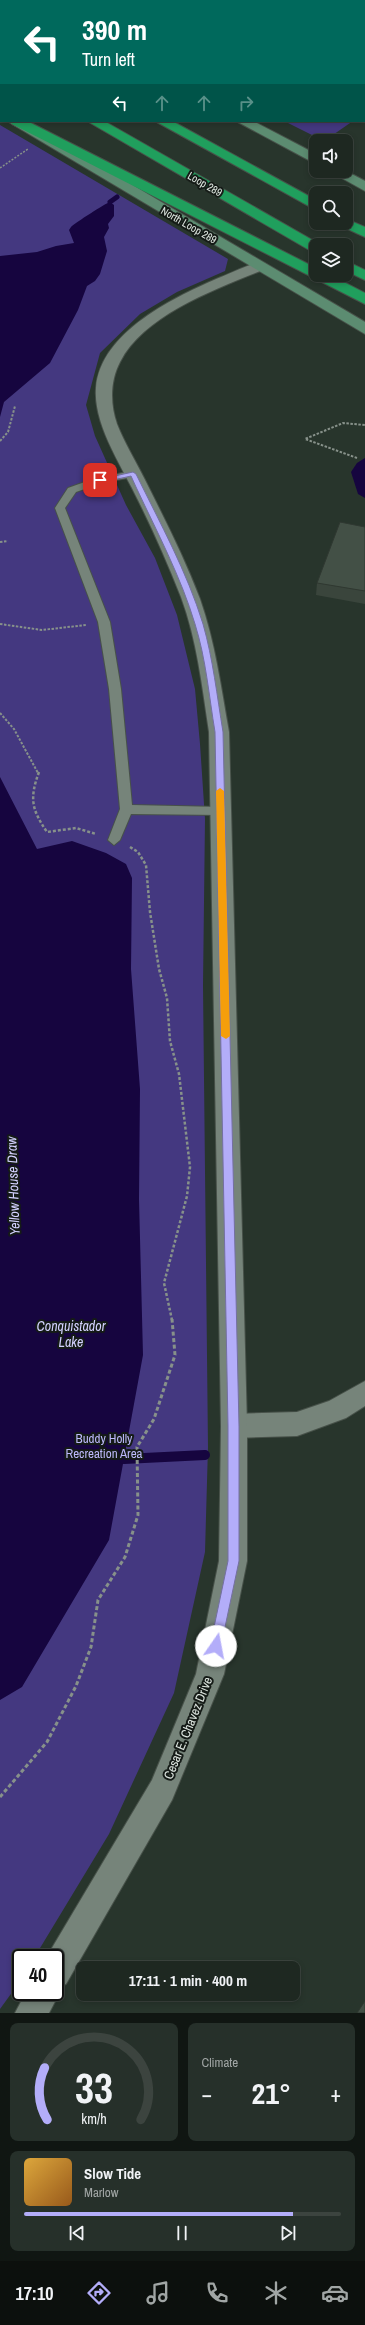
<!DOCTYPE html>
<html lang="en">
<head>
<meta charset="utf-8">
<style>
	:root { --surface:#1e2821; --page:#26302a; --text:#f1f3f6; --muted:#a1a6a5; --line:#3c443f; --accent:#b3adf9 }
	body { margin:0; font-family:"Archivo Narrow",sans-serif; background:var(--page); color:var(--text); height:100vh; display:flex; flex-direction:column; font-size:15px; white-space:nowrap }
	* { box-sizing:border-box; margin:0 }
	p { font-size:13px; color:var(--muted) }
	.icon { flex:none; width:22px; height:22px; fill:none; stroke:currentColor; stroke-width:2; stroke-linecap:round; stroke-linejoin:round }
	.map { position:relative; height:2013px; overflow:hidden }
	.panel { display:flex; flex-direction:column; gap:10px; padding:10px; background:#101612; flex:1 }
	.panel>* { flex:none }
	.hud { position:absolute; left:0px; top:0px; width:365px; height:122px; box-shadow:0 2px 6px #0003,0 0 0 1px var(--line); background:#00695c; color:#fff; overflow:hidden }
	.controls { position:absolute; left:309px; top:134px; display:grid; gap:8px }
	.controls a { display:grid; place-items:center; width:44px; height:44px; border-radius:8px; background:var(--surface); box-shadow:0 2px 6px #0003,0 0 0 1px var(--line); font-size:20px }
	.speed { position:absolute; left:12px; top:1949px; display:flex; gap:8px; font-size:20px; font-weight:700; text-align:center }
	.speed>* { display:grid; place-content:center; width:52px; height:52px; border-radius:50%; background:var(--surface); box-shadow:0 2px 6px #0003,0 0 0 1px var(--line); line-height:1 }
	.speed .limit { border:2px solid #111; border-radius:6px; background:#fff; color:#111 }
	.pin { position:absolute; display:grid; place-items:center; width:34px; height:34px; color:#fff; margin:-17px; border-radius:8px; box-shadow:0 2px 6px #0006 }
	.me { position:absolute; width:44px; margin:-22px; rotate:12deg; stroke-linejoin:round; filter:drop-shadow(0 0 3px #0008) }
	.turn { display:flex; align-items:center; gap:14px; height:84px; padding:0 16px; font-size:18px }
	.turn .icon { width:52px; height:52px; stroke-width:2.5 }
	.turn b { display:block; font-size:28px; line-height:34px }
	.lanes { display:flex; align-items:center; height:38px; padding:0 16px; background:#0003; justify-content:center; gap:20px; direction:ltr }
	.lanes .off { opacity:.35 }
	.big { font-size:30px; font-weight:700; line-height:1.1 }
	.panel .widget { flex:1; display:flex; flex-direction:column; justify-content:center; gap:6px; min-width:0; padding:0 14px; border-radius:8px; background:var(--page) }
	.panel .dial { align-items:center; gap:0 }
	.dial svg { height:104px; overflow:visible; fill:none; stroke:var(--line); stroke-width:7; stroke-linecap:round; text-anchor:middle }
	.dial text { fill:var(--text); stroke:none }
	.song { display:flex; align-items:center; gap:12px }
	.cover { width:48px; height:48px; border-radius:6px; background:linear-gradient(135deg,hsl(40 70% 55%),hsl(30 70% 35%)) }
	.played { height:4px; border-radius:2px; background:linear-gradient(90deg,var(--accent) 85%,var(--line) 85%) }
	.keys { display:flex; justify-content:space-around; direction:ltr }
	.heat { display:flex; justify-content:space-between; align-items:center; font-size:22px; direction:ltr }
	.panel .tiles { flex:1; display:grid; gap:10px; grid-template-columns:1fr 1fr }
	.widget:last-child { grid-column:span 2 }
	.trip { position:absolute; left:76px; top:1961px; width:224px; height:40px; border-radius:8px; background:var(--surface); box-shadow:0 2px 6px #0003,0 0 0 1px var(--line); font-weight:700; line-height:40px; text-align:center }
	.menu { display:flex; height:64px; justify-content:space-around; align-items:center; background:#0c100d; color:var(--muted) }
	.menu .icon { width:28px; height:28px }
	.menu .selected { color:var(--accent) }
	.menu b { font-size:18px; color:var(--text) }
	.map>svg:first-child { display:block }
</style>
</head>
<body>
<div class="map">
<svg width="365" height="2013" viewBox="0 0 365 2013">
	<rect width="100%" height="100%" fill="#28352c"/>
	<g fill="#443880">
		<polygon points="46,0 350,0 346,1"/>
		<polygon points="284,121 353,121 324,141"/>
		<polygon points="0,125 228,259 225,271 177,292 140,314 100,353 86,405 95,436 126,505 155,558 177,615 195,689 200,744 205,819 203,985 208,1447 205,1552 174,1693 109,1834 34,1958 21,1958 21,1980 0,2009"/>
	</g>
	<g fill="#16053f">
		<path d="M110,202L114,205V216L108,224L109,228L104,237L107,251L100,274L95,281L87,286L78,310L50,363L4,402L0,417V256L37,252L56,246L74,243L69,230L71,227C75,223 106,203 110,202Z"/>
		<polygon points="365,458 365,498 358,494 351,472 357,463"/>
		<polygon points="0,777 37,849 72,841 106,853 126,864 132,878 131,969 140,1089 139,1199 143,1355 109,1540 22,1687 0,1700"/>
	</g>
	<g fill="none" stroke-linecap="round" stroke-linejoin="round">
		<polyline stroke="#16053f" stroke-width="5" points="110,202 117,197"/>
		<polyline stroke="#16053f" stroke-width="10" points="124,1459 205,1455"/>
		<polygon fill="#16053f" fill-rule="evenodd" points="146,0 176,0 177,1 147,1"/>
		<g stroke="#475149" stroke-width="2">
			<polygon id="service" points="133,471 138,474 137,476 102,483 76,492 65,508 110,622 121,689 132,805 221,807 227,811 221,815 131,814 120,840 114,845 108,840 120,809 109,689 98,622 55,508 68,488 96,478"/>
		</g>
		<g stroke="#475149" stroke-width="2">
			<polygon id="minor" points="365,1381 365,1406 346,1418 297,1436 234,1438 225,1434 221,1426 225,1418 234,1414 297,1412 329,1401"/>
		</g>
		<g stroke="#475149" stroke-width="2">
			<path id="tertiary" d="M260,262L267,266L265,269C219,288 144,314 120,362C110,381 110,404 117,424C124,442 135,460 144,478C164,518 184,557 200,599C215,642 221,687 229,732L247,1426V1561L224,1674L172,1800L66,1984L58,1987L60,1992L49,2013H15L26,1992H55V1958H46L152,1780L196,1674L219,1561L221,1426L209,732C202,686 197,640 181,597C168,564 154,532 138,500C123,468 93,425 96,388C100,332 176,296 221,277C234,272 247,265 260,262Z"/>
		</g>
		<g stroke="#475149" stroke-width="2">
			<g id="secondary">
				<polygon points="19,0 31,0 32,1 20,1"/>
				<polygon points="7,121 24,121 365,322 365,334"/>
				<polygon points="236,121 253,121 316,154 316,164"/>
				<polygon points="329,171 346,171 365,181 365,191"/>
			</g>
		</g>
		<g stroke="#475149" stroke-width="2">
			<g id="motorway">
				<rect x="0" y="3" width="1" height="8"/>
				<rect x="0" y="28" width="1" height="8"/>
				<rect x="0" y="64" width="1" height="8"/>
				<rect x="0" y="108" width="1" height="9"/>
				<polygon points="10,121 27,121 316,268 316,275 330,275 365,293 365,304 12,124"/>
				<polygon points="87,121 104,121 321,245 316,245 316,252 311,251"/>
				<polygon points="155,121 172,121 316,200 316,210"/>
				<polygon points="346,219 365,227 365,237 341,226 339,223 346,223"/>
				<polygon points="346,261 365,270 365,280 346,271"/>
			</g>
		</g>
		<polyline stroke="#87918a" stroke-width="1.5" stroke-dasharray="2 1.5" stroke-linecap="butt" points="0,168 28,149"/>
		<g stroke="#87918a" stroke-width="2" stroke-dasharray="2.5 1.5" stroke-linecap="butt">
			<polyline points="0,441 8,432 15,406"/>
			<polyline points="357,458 305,439 343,423 365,425"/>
			<polyline points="0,542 8,541"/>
			<polyline points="0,624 42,630 86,625"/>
			<polyline points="0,713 14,729 38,773"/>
		</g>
		<g stroke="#87918a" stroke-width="2.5" stroke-dasharray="3 2" stroke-linecap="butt">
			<path d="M39,772C29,799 32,810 47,832L76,828L96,834"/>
			<polyline points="130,847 138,852 146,865 150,912 159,969 167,998 170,1041 179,1074 190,1167 187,1196 164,1283 172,1320"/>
		</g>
		<polyline stroke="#87918a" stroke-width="3" stroke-dasharray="4 2.5" stroke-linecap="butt" points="0,1797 47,1742 76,1686 91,1647 98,1600 125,1557 138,1515 137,1447 154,1419 175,1355 172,1319"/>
		<use href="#service" fill="#76847a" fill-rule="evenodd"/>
		<use href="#minor" fill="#76847a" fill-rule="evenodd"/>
		<use href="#tertiary" fill="#76847a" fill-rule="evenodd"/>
		<use href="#secondary" fill="#5c8c71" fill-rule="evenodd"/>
		<use href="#motorway" fill="#209f5d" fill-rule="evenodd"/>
	</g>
	<polygon fill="#3a453c" points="365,527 365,604 316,595 317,583"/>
	<g fill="#435046" stroke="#2f3831">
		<polygon points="340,522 365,527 365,591 317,583"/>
		<polygon points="365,2001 365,2013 357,2013"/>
	</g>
	<path fill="#b3adf9" stroke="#7470a2" d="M133,472L136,474C160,523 187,572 203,624C213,659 217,696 223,732L239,1426V1561L221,1646L220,1650L216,1651L211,1650L210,1646L228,1561V1426L215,732C209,696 206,659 195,624C181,577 157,532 136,487L131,476L100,483L96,480Z"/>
	<polygon fill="#f59e0b" points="220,788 224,791 230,1036 226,1039 221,1036 216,791"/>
	<g text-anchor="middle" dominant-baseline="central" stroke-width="4" stroke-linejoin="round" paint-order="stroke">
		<g font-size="11" fill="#dfe7e1" stroke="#151b17">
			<text transform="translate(205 184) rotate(30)">Loop 289</text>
			<text transform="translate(189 225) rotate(30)">North Loop 289</text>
		</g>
		<g font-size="13" fill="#bdb9fb" stroke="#151b17">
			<text x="104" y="1438">Buddy Holly<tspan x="104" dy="15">Recreation Area</tspan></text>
		</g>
		<g font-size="13" fill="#dfe7e1" stroke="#151b17">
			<text transform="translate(188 1728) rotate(-68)">Cesar E. Chavez Drive</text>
		</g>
		<g font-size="14" font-style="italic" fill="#d3d1fe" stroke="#151b17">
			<text transform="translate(13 1186) rotate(-92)">Yellow House Draw</text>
			<text x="71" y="1326">Conquistador<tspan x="71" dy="16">Lake</tspan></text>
		</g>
	</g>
</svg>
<div class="controls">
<a><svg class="icon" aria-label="sound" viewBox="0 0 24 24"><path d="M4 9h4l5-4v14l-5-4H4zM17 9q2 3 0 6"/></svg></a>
<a><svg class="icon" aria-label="search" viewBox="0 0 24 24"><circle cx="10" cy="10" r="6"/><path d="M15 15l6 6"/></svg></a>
<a><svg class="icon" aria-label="layers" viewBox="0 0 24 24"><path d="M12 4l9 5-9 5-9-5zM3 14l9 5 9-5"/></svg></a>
</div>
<div class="speed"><div class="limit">40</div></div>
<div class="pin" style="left:100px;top:480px;background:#d93025"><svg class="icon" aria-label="arrive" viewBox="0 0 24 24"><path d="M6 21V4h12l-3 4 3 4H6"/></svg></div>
<svg class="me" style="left:216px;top:1646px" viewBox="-20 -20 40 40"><circle r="19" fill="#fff"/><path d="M0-13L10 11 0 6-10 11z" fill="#b3adf9"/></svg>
<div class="trip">17:11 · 1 min · 400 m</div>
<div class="hud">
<div class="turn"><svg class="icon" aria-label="left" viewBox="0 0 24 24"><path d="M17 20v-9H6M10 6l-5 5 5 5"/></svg><div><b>390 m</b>Turn left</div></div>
<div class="lanes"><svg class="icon" aria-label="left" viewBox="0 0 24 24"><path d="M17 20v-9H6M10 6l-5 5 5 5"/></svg><svg class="icon off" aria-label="ahead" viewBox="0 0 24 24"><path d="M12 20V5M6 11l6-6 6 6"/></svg><svg class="icon off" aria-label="ahead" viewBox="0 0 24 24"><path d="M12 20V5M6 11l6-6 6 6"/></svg><svg class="icon off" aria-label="right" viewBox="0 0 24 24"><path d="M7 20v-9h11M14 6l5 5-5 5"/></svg></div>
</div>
</div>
<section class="panel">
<div class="tiles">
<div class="widget dial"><svg viewBox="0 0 100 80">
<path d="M14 69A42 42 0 1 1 86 69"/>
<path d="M14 69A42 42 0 0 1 12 29" stroke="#b3adf9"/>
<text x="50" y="56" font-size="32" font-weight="700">33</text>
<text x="50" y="72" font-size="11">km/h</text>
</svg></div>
<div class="widget"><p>Climate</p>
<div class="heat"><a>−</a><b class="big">21°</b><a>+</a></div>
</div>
<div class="widget">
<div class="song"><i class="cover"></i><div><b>Slow Tide</b><p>Marlow</p></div></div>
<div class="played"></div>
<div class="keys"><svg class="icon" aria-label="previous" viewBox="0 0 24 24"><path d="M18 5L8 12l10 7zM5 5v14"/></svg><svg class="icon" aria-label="pause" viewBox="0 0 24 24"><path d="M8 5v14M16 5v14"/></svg><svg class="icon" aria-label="next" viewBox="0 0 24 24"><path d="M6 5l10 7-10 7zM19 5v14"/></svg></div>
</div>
</div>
</section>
<nav class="menu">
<b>17:10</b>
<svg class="icon selected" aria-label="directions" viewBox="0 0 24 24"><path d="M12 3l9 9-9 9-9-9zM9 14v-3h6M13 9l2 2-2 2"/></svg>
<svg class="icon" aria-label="music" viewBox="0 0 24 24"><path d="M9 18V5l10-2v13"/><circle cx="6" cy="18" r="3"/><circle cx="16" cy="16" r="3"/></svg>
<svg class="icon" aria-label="phone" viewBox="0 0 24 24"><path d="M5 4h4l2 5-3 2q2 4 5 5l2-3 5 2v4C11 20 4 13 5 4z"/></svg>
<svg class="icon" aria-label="climate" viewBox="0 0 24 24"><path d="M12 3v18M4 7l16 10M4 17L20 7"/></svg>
<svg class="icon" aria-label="car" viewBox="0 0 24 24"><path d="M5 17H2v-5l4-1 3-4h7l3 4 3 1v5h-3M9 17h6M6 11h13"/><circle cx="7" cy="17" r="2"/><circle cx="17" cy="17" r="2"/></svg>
</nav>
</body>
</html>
